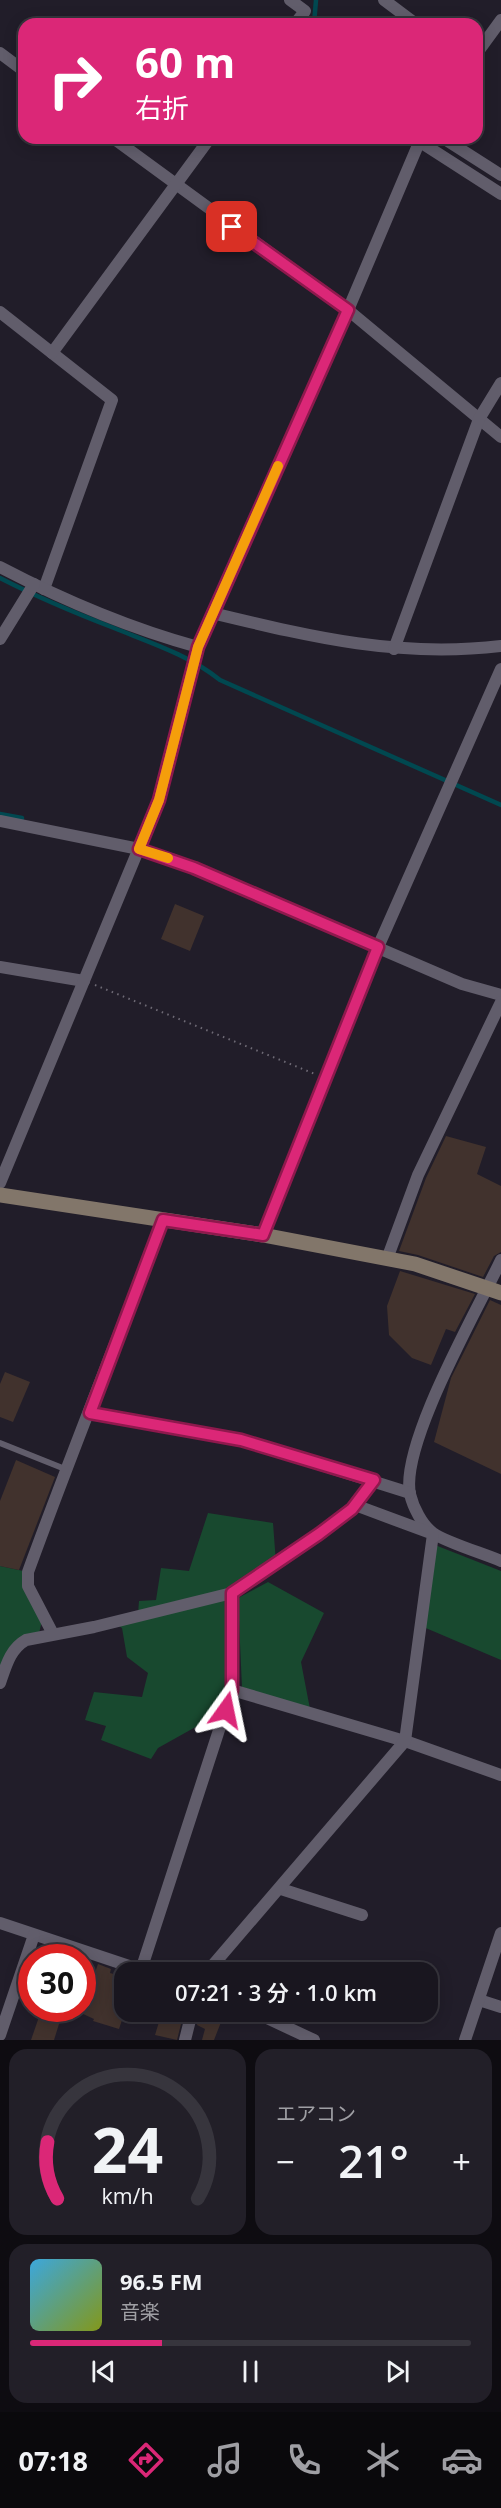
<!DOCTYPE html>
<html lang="ja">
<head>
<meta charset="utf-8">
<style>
	:root { --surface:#19161f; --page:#221f28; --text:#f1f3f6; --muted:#9f9fa4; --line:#37353d; --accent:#db2777 }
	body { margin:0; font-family:"Open Sans","Noto Sans JP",sans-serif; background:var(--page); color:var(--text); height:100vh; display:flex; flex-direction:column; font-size:22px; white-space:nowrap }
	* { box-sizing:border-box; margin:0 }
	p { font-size:20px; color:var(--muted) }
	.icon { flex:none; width:33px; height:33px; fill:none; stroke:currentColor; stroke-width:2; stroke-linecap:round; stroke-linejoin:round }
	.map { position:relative; height:2040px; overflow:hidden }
	.details { display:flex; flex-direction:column; gap:9px; padding:9px; background:#0e0c11; flex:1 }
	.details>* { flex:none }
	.hud { position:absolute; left:18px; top:18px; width:465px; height:126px; border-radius:18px; box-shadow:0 3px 15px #0003,0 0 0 2px var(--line); background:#db2777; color:#fff; overflow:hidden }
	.speed { position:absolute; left:18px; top:1944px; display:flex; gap:12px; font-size:30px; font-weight:700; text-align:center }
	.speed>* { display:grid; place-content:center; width:78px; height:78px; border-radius:50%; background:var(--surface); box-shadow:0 3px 15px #0003,0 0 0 2px var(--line); line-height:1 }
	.speed .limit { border:9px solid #d22; background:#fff; color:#111 }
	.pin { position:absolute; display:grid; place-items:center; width:51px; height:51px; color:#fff; margin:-26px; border-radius:12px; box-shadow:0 3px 9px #0006 }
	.me { position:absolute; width:66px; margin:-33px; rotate:12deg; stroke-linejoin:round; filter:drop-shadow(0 0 4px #0008) }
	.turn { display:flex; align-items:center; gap:21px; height:126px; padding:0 18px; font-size:27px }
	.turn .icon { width:78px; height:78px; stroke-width:2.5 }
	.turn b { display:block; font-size:42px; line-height:51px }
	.big { font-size:45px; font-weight:600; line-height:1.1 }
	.details .tile { flex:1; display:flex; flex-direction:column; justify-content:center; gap:9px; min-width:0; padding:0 21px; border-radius:18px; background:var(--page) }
	.details .dial { align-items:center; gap:0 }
	.dial svg { height:156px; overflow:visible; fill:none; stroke:var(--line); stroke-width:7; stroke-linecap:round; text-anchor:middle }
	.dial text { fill:var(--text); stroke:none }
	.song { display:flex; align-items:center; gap:18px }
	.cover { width:72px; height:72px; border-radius:9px; background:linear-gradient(135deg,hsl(200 70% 55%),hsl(70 70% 35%)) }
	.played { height:6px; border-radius:3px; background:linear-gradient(90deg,var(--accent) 30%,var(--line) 30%) }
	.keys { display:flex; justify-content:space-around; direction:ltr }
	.heat { display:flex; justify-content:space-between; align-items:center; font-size:33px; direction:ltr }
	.details .tiles { flex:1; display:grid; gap:9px; grid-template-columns:1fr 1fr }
	.tile:last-child { grid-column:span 2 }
	.trip { position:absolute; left:114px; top:1962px; width:324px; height:60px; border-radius:18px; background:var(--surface); box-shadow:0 3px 15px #0003,0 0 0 2px var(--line); font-weight:600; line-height:60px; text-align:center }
	.tabs { display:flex; height:96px; justify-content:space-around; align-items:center; background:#0a090c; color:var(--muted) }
	.tabs .icon { width:42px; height:42px }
	.tabs .active { color:var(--accent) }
	.tabs b { font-size:27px; color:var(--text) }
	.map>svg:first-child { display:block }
</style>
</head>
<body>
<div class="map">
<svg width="501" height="2040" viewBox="0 0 501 2040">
	<rect width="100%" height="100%" fill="#211d29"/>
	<g fill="#18492f">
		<polygon points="208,1513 273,1523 276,1563 232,1593 226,1710 158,1748 151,1759 101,1740 106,1726 85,1720 94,1692 142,1697 148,1673 127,1657 122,1628 114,1623 138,1614 139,1601 156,1600 161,1568 189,1571"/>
		<polygon points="435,1545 501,1571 501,1660 421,1626"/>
		<polygon points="0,1566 28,1572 43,1617 39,1633 17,1645 0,1678"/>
		<polygon points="268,1582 324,1613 301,1662 310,1709 242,1688 238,1598"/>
	</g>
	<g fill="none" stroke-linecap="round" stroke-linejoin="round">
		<g stroke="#014850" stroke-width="4.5">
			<polyline points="314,24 316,0"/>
			<path d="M0,578C37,597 75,613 114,628C151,643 189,655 220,680L501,805"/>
			<polyline points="0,814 22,818"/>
		</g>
	</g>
	<g fill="#41322d">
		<polygon points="175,904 204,916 190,951 161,939"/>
		<polygon points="446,1136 486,1147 477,1174 501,1186 501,1252 494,1256 483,1277 418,1255 399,1251 426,1178"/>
		<polygon points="400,1271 475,1294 455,1332 446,1329 431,1365 412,1358 389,1335 387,1306"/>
		<polygon points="490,1300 501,1305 501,1474 434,1442 451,1378"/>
		<polygon points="5,1372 30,1382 13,1422 0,1417 0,1384"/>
		<polygon points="16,1460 55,1477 19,1570 0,1566 0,1501"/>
		<polygon points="98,1964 111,1969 110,1973 124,1977 124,2014 119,2029 93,2021 94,2019 81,2013"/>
		<polygon points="42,2008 64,2008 54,2040 31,2040"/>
		<polygon points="162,2012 184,2012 177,2040 155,2035"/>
		<polygon points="200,2012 225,2012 214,2040 202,2040 205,2029 197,2025"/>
	</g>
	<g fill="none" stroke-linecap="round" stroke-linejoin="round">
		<polyline stroke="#6e6a75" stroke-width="2" stroke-dasharray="1.5 4.5" stroke-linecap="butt" points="95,985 315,1074"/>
		<polyline stroke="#615d6b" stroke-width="6" points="0,1443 65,1469"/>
		<g stroke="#615d6b" stroke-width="12">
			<polyline points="290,0 305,11 295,24"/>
			<polyline points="384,0 416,24"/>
			<polyline points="0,53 24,71"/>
			<polyline points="477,53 501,20"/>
			<polyline points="113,138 348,310 501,437"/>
			<polyline points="414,138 501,194"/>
			<polyline points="443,138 501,175"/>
			<polyline points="0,312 112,400 44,589"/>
			<polyline points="52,353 210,138"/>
			<path d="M0,567C63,600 129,628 198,647"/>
			<path d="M212,613C312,637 397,658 501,646"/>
			<polyline points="0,639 34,584"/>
			<polyline points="394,649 479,419 501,383"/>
			<polyline points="0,821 139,849 174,860 462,984 501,995"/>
			<polyline points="0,967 84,981"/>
			<polyline points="0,1183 159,800 198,647 348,310 421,138"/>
			<polyline points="263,1235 378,947 501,669"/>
			<polyline points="387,1259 418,1175 501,1002"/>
			<path d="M501,1260C478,1309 400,1444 410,1494C413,1507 422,1525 433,1533C445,1542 485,1554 501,1561"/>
			<polyline points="90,1413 241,1440 410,1493"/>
			<path d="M53,1634L28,1586V1572C71,1454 118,1337 163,1220"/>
			<path d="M0,1683C6,1666 10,1649 26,1640L94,1627L232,1593L319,1534L352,1509L374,1480"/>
			<polyline points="232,1690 408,1742 501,1775"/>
			<polyline points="281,1889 362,1915"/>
			<polyline points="0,1923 147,1972"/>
			<polyline points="141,1970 232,1690 232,1593"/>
			<polyline points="207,1972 405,1741 433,1534 355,1505"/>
			<polyline points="479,2000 501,2007"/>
			<polyline points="254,2012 314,2040"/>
			<polyline points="0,2035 34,1935"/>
			<polyline points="185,2040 192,2012"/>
			<polyline points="465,2040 501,1933"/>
		</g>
		<polyline stroke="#82766a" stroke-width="15" points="0,1195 263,1235 415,1264 501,1293"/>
	</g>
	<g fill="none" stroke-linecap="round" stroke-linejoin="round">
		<g stroke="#8e194d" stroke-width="15">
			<polyline id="route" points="226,1710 232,1690 232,1593 319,1534 352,1509 374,1480 241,1440 90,1413 163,1220 263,1235 378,947 194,868 139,849 159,800 198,647 348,310 232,227"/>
		</g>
		<use href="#route" stroke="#db2777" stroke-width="10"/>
		<polyline stroke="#f59e0b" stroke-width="10" points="168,858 139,849 159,800 198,647 278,466"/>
	</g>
</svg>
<div class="speed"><div class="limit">30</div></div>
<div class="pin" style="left:232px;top:227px;background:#d93025"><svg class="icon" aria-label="arrive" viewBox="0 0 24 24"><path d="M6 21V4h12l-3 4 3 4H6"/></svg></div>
<svg class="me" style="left:226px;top:1710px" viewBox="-20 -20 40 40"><path d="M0-17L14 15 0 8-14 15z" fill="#db2777" stroke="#fff" stroke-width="4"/></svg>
<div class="trip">07:21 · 3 分 · 1.0 km</div>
<div class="hud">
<div class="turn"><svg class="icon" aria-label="right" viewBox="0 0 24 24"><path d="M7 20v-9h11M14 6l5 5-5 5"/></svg><div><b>60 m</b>右折</div></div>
</div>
</div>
<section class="details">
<div class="tiles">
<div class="tile dial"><svg viewBox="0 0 100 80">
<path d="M14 69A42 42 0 1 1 86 69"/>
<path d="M14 69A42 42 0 0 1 9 40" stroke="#db2777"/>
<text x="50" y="56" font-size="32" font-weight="700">24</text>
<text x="50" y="72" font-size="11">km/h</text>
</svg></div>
<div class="tile"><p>エアコン</p>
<div class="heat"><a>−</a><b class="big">21°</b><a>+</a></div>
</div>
<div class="tile">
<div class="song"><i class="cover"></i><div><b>96.5 FM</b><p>音楽</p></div></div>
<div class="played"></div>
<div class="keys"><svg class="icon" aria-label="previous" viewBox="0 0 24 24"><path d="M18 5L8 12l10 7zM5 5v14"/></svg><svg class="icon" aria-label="pause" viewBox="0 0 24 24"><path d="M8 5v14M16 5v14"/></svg><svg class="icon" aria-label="next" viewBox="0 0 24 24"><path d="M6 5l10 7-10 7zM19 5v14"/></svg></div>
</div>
</div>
</section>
<nav class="tabs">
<b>07:18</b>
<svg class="icon active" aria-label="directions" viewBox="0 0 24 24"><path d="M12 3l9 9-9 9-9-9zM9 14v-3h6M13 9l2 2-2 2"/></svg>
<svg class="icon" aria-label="music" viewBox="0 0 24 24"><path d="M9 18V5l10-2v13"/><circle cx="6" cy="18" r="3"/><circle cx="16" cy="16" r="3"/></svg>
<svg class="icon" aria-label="phone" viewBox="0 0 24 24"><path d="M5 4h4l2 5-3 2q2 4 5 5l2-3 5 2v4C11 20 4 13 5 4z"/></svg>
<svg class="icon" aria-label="climate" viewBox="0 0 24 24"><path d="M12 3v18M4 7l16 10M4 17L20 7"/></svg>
<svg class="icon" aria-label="car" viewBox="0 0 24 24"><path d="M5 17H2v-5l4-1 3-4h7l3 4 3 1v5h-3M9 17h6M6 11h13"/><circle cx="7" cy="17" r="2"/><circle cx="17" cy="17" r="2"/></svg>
</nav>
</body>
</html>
